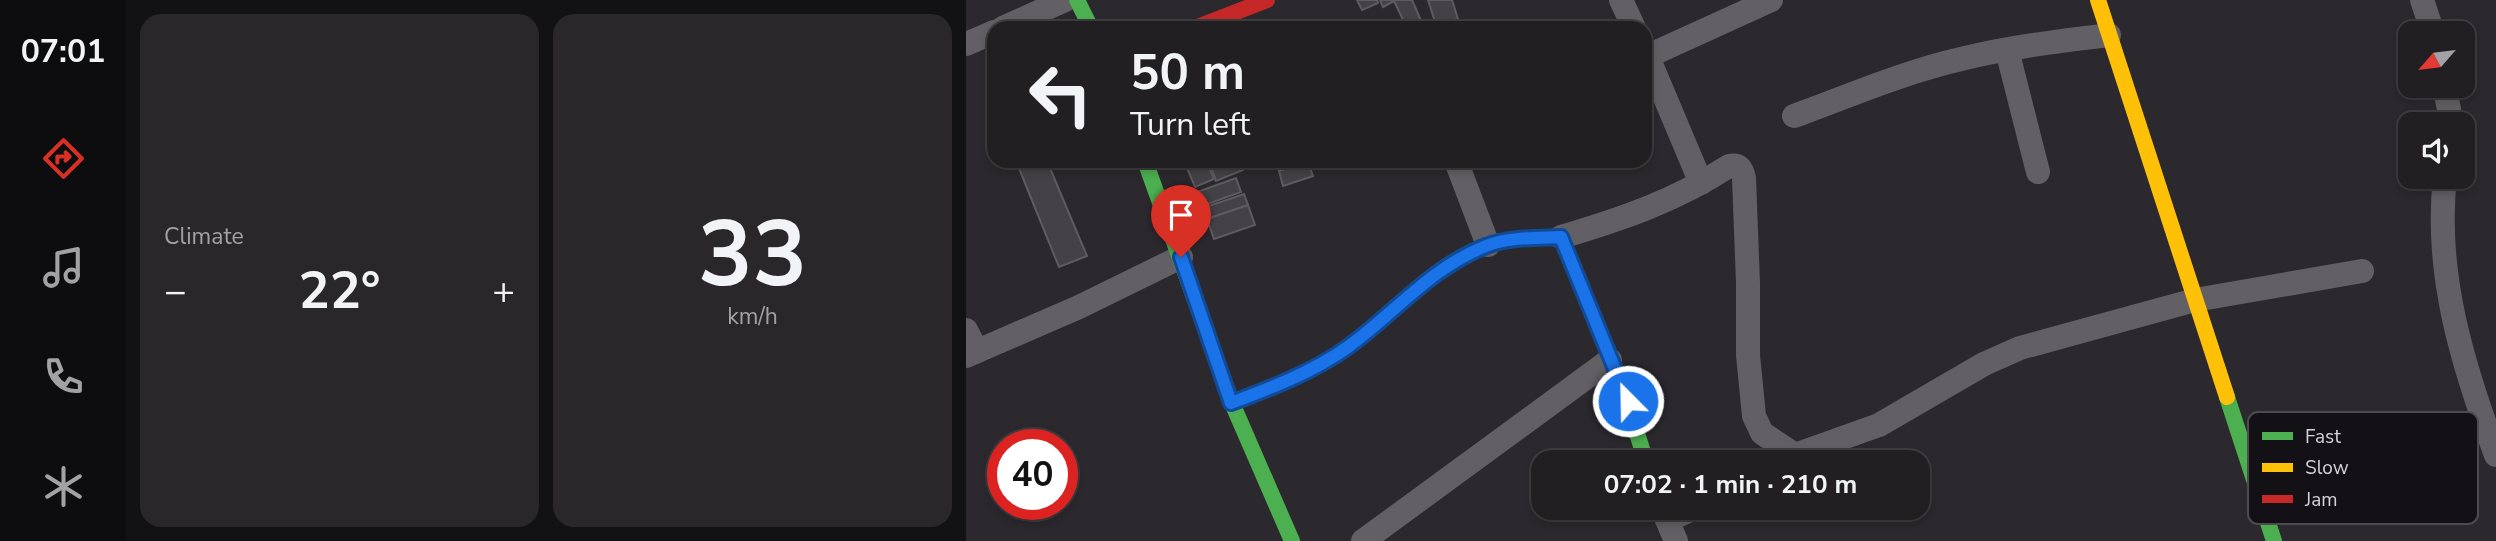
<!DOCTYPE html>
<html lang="en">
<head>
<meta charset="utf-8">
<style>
	:root { --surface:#211f22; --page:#29272a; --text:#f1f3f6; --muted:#a2a2a5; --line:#3e3d40; --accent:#d93025 }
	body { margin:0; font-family:"Nunito Sans",sans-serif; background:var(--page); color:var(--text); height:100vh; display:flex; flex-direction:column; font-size:26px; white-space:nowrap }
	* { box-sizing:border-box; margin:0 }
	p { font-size:23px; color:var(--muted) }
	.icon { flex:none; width:38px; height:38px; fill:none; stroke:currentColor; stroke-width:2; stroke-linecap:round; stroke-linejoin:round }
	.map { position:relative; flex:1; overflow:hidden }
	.details { display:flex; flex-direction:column; gap:14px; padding:14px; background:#121113; width:840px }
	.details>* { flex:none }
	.guide { position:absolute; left:21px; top:21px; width:665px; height:147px; border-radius:21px; box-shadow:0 4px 10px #0003,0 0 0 2px var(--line); background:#211f22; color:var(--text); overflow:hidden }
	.needle { width:46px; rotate:242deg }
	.tools { position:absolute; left:1432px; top:21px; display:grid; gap:14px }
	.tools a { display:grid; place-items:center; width:77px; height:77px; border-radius:14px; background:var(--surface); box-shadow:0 4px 10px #0003,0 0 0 2px var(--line); font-size:35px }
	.speed { position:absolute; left:21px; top:429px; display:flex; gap:14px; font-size:35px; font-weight:700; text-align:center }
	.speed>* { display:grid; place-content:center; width:91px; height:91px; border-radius:50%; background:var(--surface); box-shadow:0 4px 10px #0003,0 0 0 2px var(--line); line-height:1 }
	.speed .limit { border:10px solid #d22; background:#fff; color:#111 }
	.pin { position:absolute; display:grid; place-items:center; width:60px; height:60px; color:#fff; margin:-72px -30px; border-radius:50% 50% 50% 0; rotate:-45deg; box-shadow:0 0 7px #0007 }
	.pin .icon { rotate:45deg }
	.me { position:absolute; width:77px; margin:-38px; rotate:337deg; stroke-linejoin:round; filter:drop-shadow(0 0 5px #0008) }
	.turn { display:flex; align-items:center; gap:24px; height:147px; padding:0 28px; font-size:32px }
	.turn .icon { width:91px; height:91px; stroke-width:2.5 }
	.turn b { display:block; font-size:49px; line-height:60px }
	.big { font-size:52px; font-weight:700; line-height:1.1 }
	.details .widget { flex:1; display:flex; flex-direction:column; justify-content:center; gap:10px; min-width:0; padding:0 24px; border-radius:21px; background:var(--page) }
	.details .dial { align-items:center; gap:0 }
	.dial b { font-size:91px; line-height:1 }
	.heat { display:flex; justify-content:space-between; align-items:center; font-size:38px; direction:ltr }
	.details .tiles { flex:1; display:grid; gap:14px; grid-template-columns:repeat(2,1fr) }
	.trip { position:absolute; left:565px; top:450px; width:399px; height:70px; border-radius:21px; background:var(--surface); box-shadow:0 4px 10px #0003,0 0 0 2px var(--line); font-weight:700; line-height:70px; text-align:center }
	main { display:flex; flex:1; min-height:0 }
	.dock { display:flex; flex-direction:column; width:126px; justify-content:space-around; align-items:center; background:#0d0c0e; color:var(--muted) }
	.dock .icon { width:49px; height:49px }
	.dock .selected { color:var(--accent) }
	.dock b { font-size:32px; color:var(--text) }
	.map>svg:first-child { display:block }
</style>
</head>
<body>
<main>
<nav class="dock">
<b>07:01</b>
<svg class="icon selected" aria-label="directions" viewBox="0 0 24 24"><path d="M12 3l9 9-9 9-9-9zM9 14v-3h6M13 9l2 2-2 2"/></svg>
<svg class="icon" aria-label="music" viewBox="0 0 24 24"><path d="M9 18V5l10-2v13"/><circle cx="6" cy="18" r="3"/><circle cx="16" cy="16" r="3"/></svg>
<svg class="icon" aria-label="phone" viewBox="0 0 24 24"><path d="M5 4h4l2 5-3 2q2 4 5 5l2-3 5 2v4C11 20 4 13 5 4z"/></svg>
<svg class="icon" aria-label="climate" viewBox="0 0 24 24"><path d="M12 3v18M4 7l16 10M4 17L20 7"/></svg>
</nav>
<section class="details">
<div class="tiles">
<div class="widget"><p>Climate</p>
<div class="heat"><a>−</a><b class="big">22°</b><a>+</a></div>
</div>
<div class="widget dial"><b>33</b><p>km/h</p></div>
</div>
</section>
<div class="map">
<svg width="1530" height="541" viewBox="0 0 1530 541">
	<rect width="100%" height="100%" fill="#2c292e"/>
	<g fill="#444246" stroke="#5e5c60" stroke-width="2">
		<polygon points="391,0 411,0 412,3 396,10"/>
		<polygon points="414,0 446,0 456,23 441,28 428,1 417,7"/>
		<polygon points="462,0 486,0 492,19 470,25"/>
		<polygon points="50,161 81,161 121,256 93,267"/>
		<polygon points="218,161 240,161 248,179 229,187"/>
		<polygon points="243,161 274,161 277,170 250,181"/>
		<polygon points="342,162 347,176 317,186 313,171"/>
		<polygon points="270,178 275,192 236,206 231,192"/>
		<polygon points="278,194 282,205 241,219 237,208"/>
		<polygon points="282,205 289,225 248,239 241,219"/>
	</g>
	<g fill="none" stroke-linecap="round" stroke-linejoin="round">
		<g stroke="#626064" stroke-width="24">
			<polyline points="655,0 668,28"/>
			<polyline points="1456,0 1467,33"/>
			<polyline points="37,28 99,0"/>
			<polyline points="0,44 28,32"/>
			<polyline points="679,50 735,183"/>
			<polyline points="1041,50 1072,172"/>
			<polyline points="682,56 805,0"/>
			<polyline points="1478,86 1483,109 1483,124"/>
			<path d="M828,116C883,96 938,72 995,59C1044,47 1094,41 1143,35"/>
			<polyline points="490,161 522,245"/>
			<path d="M1479,177C1468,273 1497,366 1530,455"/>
			<path d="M595,237C656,219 709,201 763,166C773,164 776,169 778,178L782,283V355L788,416L796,433L829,455"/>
			<polyline points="0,330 11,351"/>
			<polyline points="0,356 113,307 215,257"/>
			<polyline points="816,462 829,455 913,425 1018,364 1054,348 1229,300 1396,271"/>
			<polyline points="696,508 710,541"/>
			<polyline points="702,520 729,508"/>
			<polyline points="397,541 644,360"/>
		</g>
		<g stroke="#4caf50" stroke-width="16">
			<polyline points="111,0 125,28"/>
			<polyline points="179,161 266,403 326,541"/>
			<polyline points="1261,397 1308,541"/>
			<path d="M266,403C306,388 347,372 382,347C430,312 471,258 531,243C552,237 574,238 595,237L661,401L680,462"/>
		</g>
		<polyline stroke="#ffc107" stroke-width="16" points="1132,0 1261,397"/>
		<polyline stroke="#c62828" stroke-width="16" points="229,28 301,0"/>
	</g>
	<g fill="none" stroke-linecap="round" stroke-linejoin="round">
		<g stroke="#114b97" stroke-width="18">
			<path id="route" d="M215,257L265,403C305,388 347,372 382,347C429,313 464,268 520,246C542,237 571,238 595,237L662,401"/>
		</g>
		<use href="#route" stroke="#1a73e8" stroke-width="12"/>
	</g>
	<rect x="1282" y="412" width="230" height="112" rx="10" fill="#131115" stroke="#4e4b50" stroke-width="2"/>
	<rect x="1296" y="432" width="31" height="8" fill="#4caf50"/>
	<rect x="1296" y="463" width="31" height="9" fill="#ffc107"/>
	<rect x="1296" y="495" width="31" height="8" fill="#c62828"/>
	<g font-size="19" fill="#d6d3d9">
		<text x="1339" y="443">Fast</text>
		<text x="1339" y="474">Slow</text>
		<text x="1339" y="506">Jam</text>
	</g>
</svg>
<div class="tools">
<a><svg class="needle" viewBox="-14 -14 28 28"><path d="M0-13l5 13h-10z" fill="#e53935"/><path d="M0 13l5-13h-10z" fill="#a2a2a5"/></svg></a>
<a><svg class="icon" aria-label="sound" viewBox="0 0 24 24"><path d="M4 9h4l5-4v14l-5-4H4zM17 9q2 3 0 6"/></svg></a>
</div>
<div class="speed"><div class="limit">40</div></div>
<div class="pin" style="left:215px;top:257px;background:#d93025"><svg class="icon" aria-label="arrive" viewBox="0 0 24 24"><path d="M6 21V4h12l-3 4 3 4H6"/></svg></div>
<svg class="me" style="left:662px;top:401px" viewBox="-20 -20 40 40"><circle r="17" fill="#1a73e8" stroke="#fff" stroke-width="3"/><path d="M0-11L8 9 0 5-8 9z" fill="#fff"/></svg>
<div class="trip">07:02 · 1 min · 210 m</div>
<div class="guide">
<div class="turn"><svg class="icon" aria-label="left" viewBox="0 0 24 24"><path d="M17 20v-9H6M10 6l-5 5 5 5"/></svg><div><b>50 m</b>Turn left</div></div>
</div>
</div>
</main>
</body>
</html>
